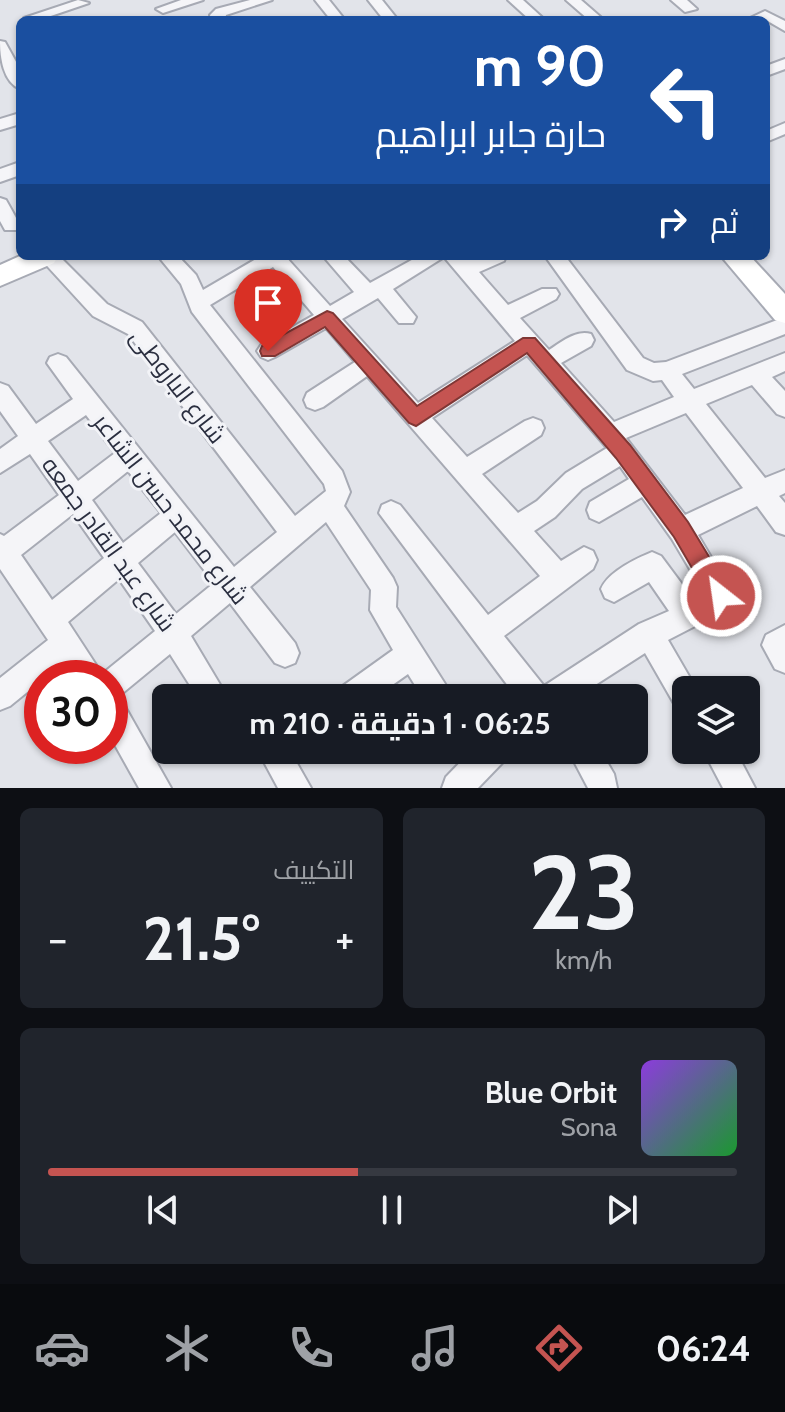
<!DOCTYPE html>
<html lang="ar">
<head>
<meta charset="utf-8">
<style>
	:root { --surface:#171b24; --page:#20242c; --text:#f1f3f6; --muted:#9ea1a6; --line:#363941; --accent:#c55451 }
	body { margin:0; font-family:Cabin,Cairo,sans-serif; background:var(--page); color:var(--text); direction:rtl; height:100vh; display:flex; flex-direction:column; font-size:30px; white-space:nowrap }
	* { box-sizing:border-box; margin:0 }
	p { font-size:26px; color:var(--muted) }
	.icon { flex:none; width:44px; height:44px; fill:none; stroke:currentColor; stroke-width:2; stroke-linecap:round; stroke-linejoin:round }
	.map { position:relative; height:788px; overflow:hidden; direction:ltr }
	.panel { display:flex; flex-direction:column; gap:20px; padding:20px; background:#0d0f14; flex:1 }
	.panel>* { flex:none }
	.top-card { position:absolute; left:16px; top:16px; width:754px; height:244px; border-radius:12px; box-shadow:0 2px 6px #0004; direction:rtl; background:#1a4fa0; color:#fff; overflow:hidden }
	.fabs { position:absolute; left:672px; top:676px; display:grid; gap:16px }
	.fabs a { display:grid; place-items:center; width:88px; height:88px; border-radius:12px; background:var(--surface); box-shadow:0 2px 6px #0004; font-size:40px }
	.speed { position:absolute; left:24px; top:660px; display:flex; gap:16px; font-size:40px; font-weight:700; text-align:center }
	.speed>* { display:grid; place-content:center; width:104px; height:104px; border-radius:50%; background:var(--surface); box-shadow:0 2px 6px #0004; line-height:1 }
	.speed .limit { border:12px solid #d22; background:#fff; color:#111 }
	.pin { position:absolute; display:grid; place-items:center; width:68px; height:68px; color:#fff; margin:-82px -34px; border-radius:50% 50% 50% 0; rotate:-45deg; box-shadow:0 0 8px #0007 }
	.pin .icon { rotate:45deg }
	.me { position:absolute; width:88px; margin:-44px; rotate:330deg; stroke-linejoin:round; filter:drop-shadow(0 0 6px #0008) }
	.turn { display:flex; align-items:center; gap:28px; height:168px; padding:0 32px; font-size:36px }
	.turn .icon { width:104px; height:104px; stroke-width:2.5 }
	.turn b { display:block; font-size:56px; line-height:68px }
	.then { display:flex; align-items:center; height:76px; padding:0 32px; background:#0003; gap:16px; font-size:30px }
	.big { font-size:60px; font-weight:700; line-height:1.1 }
	.panel .widget { flex:1; display:flex; flex-direction:column; justify-content:center; gap:12px; min-width:0; padding:0 28px; border-radius:12px; background:var(--page) }
	.panel .dial { align-items:center; gap:0 }
	.dial b { font-size:104px; line-height:1 }
	.song { display:flex; align-items:center; gap:24px }
	.cover { width:96px; height:96px; border-radius:12px; background:linear-gradient(135deg,hsl(270 70% 55%),hsl(130 70% 35%)) }
	.played { height:8px; border-radius:4px; background:linear-gradient(90deg,var(--accent) 45%,var(--line) 45%) }
	.keys { display:flex; justify-content:space-around; direction:ltr }
	.heat { display:flex; justify-content:space-between; align-items:center; font-size:44px; direction:ltr }
	.panel .tiles { flex:1; display:grid; gap:20px; grid-template-columns:1fr 1fr }
	.widget:last-child { grid-column:span 2 }
	.trip { position:absolute; left:152px; top:684px; width:496px; height:80px; border-radius:12px; background:var(--surface); box-shadow:0 2px 6px #0004; font-weight:700; line-height:80px; text-align:center; direction:rtl }
	.menu { display:flex; height:128px; justify-content:space-around; align-items:center; background:#090b0e; color:var(--muted) }
	.menu .icon { width:56px; height:56px }
	.menu .on { color:var(--accent) }
	.menu b { font-size:36px; color:var(--text) }
	.map>svg:first-child { display:block }
</style>
</head>
<body>
<div class="map">
<svg width="785" height="788" viewBox="0 0 785 788">
	<rect width="100%" height="100%" fill="#e2e4ea"/>
	<g fill="none" stroke-linecap="round" stroke-linejoin="round">
		<g stroke="#a7aab4" stroke-width="4">
			<g id="street">
				<polygon points="78,0 89,3 39,20 24,18"/>
				<polygon points="181,0 203,0 163,13 156,9"/>
				<polygon points="250,0 272,0 226,15 225,20 211,20 210,15 216,9"/>
				<polygon points="315,0 329,0 345,20 331,20"/>
				<polygon points="368,0 382,0 398,20 384,20"/>
				<polygon points="508,0 523,0 545,20 530,20"/>
				<polygon points="566,0 581,0 604,20 589,20"/>
				<polygon points="671,0 687,0 697,9 685,12"/>
				<polygon points="765,11 785,21 785,31 766,20 746,20"/>
				<path d="M0,41L5,42L20,69V89C3,82 0,57 0,41Z"/>
				<polygon points="785,59 785,69 766,76 766,66"/>
				<polygon points="20,113 20,124 0,130 0,119"/>
				<polygon points="785,123 785,134 766,142 766,131"/>
				<polygon points="20,162 20,175 0,182 0,169"/>
				<polygon points="0,198 6,200 20,225 17,230 5,230 0,221"/>
				<path d="M38,256H59L107,304L142,322L295,516L326,491L324,484L192,312L181,284L158,256H178L196,275L203,290L261,256H285L330,306L354,292L323,256H344L370,283L419,256H464L468,260L479,256H506L504,261L479,272L508,305L542,289H556L559,294L556,299L520,318L549,350C561,342 577,329 591,334L594,340L591,346L561,363L614,422L674,397L662,380L653,381L627,370L545,256H565L643,358L654,363L666,362L785,317V334L682,374L694,389L785,353V371L772,377L785,391V417L777,414L752,385L706,404L765,478L785,470V493L779,496L785,503V535L776,532L757,506L698,535L734,596L728,609L668,640L697,690H686V711L676,707L645,653L575,698H517L379,513L382,505L391,501L400,505L488,615L540,576L367,376L323,407L315,410L307,407L304,400L307,393L355,362L326,328L275,357L268,360L261,357L257,351L261,345L314,315L273,267L210,305L342,471L350,492L344,506L393,578L397,587L396,607L454,698H423L408,674L374,698H336L340,688L393,650L370,610L371,590L326,522L250,587L295,643L299,653L295,663L285,667L275,663L230,603L191,636L228,698H198L170,654L119,696L171,788H139L110,736V678H73L63,663L10,706L0,710V678L48,640L0,569V534L4,536L59,495L30,454L0,473V449L18,436L0,411V383L8,386L36,424L73,399L47,363L50,357L58,354L66,357L234,567L277,532L128,334L93,316ZM444,257L515,341L418,403L342,319L378,298L399,323H413L416,317L393,289ZM527,355L607,448L566,473L537,501L518,513L482,474L541,435L544,428L541,421L533,418L525,421L467,457L432,418ZM686,413L743,488L685,515L626,438ZM86,415L115,453L78,481L48,441ZM620,466L629,479L590,502L587,510L590,518L599,522L642,497L672,539L704,593L693,599L661,556L652,552C635,559 608,572 601,589L605,598L614,602L649,582L669,611L639,624L544,686L504,636L593,569L597,560L593,551L584,547L561,561L534,531L555,517L582,489ZM128,471L161,513L123,543L92,500ZM73,514L104,558L52,600L21,555ZM175,532L214,583L176,614L138,563ZM119,579L155,631L102,674L68,622Z"/>
				<polygon points="785,625 785,673 775,669 762,645 766,635"/>
				<polygon points="265,750 295,750 294,758 311,788 278,788 264,762"/>
				<polygon points="472,750 508,750 504,761 478,788 442,788 446,777"/>
				<polygon points="568,750 600,750 614,774 617,788 588,788"/>
				<polygon points="703,750 735,750 755,788 723,788"/>
			</g>
		</g>
		<g stroke="#a7aab4" stroke-width="4">
			<g id="secondary">
				<polygon points="20,256 58,256 54,263 0,286 0,265"/>
				<polygon points="721,256 750,256 785,294 785,323 775,320"/>
			</g>
		</g>
		<use href="#street" fill="#f5f5f8" fill-rule="evenodd"/>
		<use href="#secondary" fill="#fff" fill-rule="evenodd"/>
	</g>
	<polygon fill="#c55451" stroke="#803735" stroke-width="2" points="327,311 333,313 417,406 523,338 535,338 630,445 688,522 728,588 732,596 728,604 721,607 713,604 674,537 616,458 527,353 416,426 409,423 325,327 275,356 262,356 260,351 262,346"/>
	<g text-anchor="middle" dominant-baseline="central" stroke-width="6" stroke-linejoin="round" paint-order="stroke">
		<g font-size="24" fill="#2b2f40" stroke="#f2f3f7">
			<text transform="translate(178 386) rotate(52)">شارع الباروطى</text>
			<text transform="translate(171 509) rotate(52)">شارع محمد حسن الشاعر</text>
			<text transform="translate(109 544) rotate(54)">شارع عبد القادر جمعه</text>
		</g>
	</g>
</svg>
<div class="fabs">
<a><svg class="icon" aria-label="layers" viewBox="0 0 24 24"><path d="M12 4l9 5-9 5-9-5zM3 14l9 5 9-5"/></svg></a>
</div>
<div class="speed"><div class="limit">30</div></div>
<div class="pin" style="left:268px;top:351px;background:#d93025"><svg class="icon" aria-label="arrive" viewBox="0 0 24 24"><path d="M6 21V4h12l-3 4 3 4H6"/></svg></div>
<svg class="me" style="left:721px;top:596px" viewBox="-20 -20 40 40"><circle r="17" fill="#c55451" stroke="#fff" stroke-width="3"/><path d="M0-11L8 9 0 5-8 9z" fill="#fff"/></svg>
<div class="trip">06:25 · 1 دقيقة · 210 m</div>
<div class="top-card">
<div class="turn"><svg class="icon" aria-label="left" viewBox="0 0 24 24"><path d="M17 20v-9H6M10 6l-5 5 5 5"/></svg><div><b>90 m</b>حارة جابر ابراهيم</div></div>
<div class="then">ثم<svg class="icon" aria-label="right" viewBox="0 0 24 24"><path d="M7 20v-9h11M14 6l5 5-5 5"/></svg></div>
</div>
</div>
<section class="panel">
<div class="tiles">
<div class="widget dial"><b>23</b><p>km/h</p></div>
<div class="widget"><p>التكييف</p>
<div class="heat"><a>−</a><b class="big">21.5°</b><a>+</a></div>
</div>
<div class="widget">
<div class="song"><i class="cover"></i><div><b>Blue Orbit</b><p>Sona</p></div></div>
<div class="played"></div>
<div class="keys"><svg class="icon" aria-label="previous" viewBox="0 0 24 24"><path d="M18 5L8 12l10 7zM5 5v14"/></svg><svg class="icon" aria-label="pause" viewBox="0 0 24 24"><path d="M8 5v14M16 5v14"/></svg><svg class="icon" aria-label="next" viewBox="0 0 24 24"><path d="M6 5l10 7-10 7zM19 5v14"/></svg></div>
</div>
</div>
</section>
<nav class="menu">
<b>06:24</b>
<svg class="icon on" aria-label="directions" viewBox="0 0 24 24"><path d="M12 3l9 9-9 9-9-9zM9 14v-3h6M13 9l2 2-2 2"/></svg>
<svg class="icon" aria-label="music" viewBox="0 0 24 24"><path d="M9 18V5l10-2v13"/><circle cx="6" cy="18" r="3"/><circle cx="16" cy="16" r="3"/></svg>
<svg class="icon" aria-label="phone" viewBox="0 0 24 24"><path d="M5 4h4l2 5-3 2q2 4 5 5l2-3 5 2v4C11 20 4 13 5 4z"/></svg>
<svg class="icon" aria-label="climate" viewBox="0 0 24 24"><path d="M12 3v18M4 7l16 10M4 17L20 7"/></svg>
<svg class="icon" aria-label="car" viewBox="0 0 24 24"><path d="M5 17H2v-5l4-1 3-4h7l3 4 3 1v5h-3M9 17h6M6 11h13"/><circle cx="7" cy="17" r="2"/><circle cx="17" cy="17" r="2"/></svg>
</nav>
</body>
</html>
